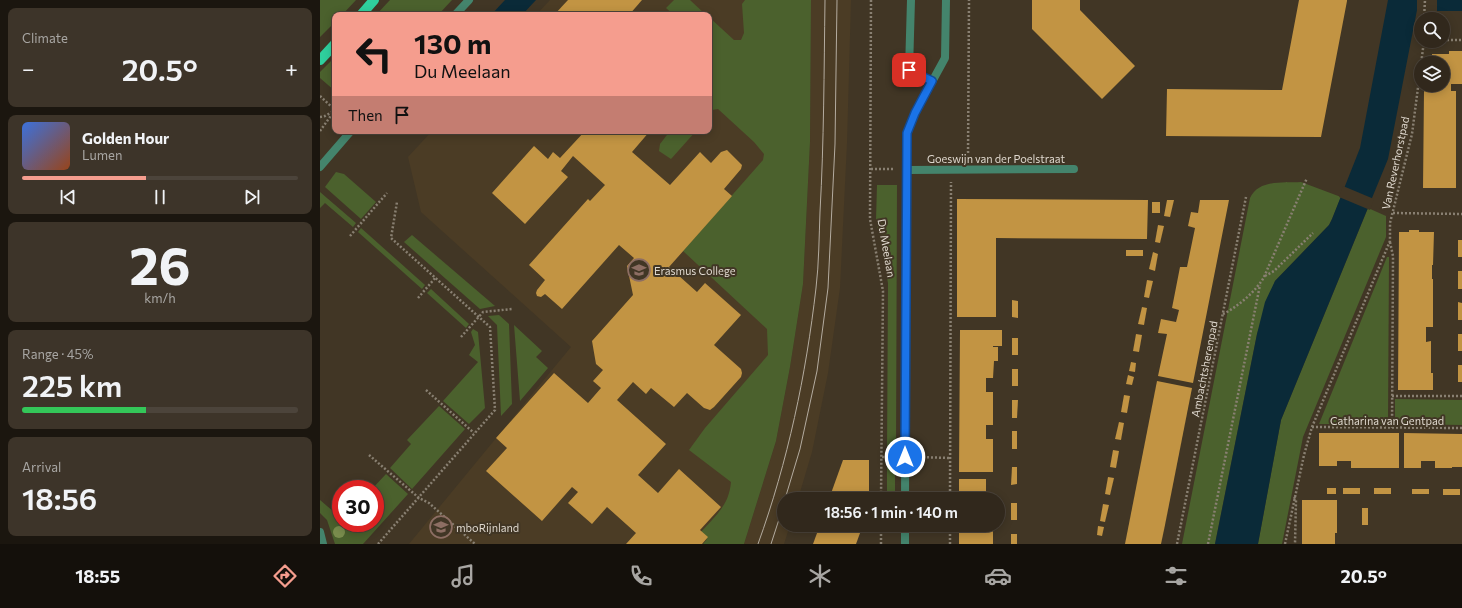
<!DOCTYPE html>
<html lang="en">
<head>
<meta charset="utf-8">
<style>
	:root { --surface:#31281c; --page:#3d3429; --text:#f1f3f6; --muted:#a8a6a3; --line:#4c443b; --accent:#f59d8e }
	body { margin:0; font-family:Commissioner,sans-serif; background:var(--page); color:var(--text); height:100vh; display:flex; flex-direction:column; font-size:15px; white-space:nowrap }
	* { box-sizing:border-box; margin:0 }
	p { font-size:13px; color:var(--muted) }
	.icon { flex:none; width:22px; height:22px; fill:none; stroke:currentColor; stroke-width:2; stroke-linecap:round; stroke-linejoin:round }
	.map { position:relative; flex:1; overflow:hidden }
	.sheet { display:flex; flex-direction:column; gap:8px; padding:8px; background:#1b160f; width:320px }
	.sheet>* { flex:none }
	.hud { position:absolute; left:12px; top:12px; width:380px; height:122px; border-radius:8px; box-shadow:0 2px 10px #0003,0 0 0 1px var(--line); background:#f59d8e; color:#111; overflow:hidden }
	.tools { position:absolute; left:1094px; top:12px; display:grid; gap:8px }
	.tools a { display:grid; place-items:center; width:36px; height:36px; border-radius:50%; background:var(--surface); box-shadow:0 2px 10px #0003,0 0 0 1px var(--line); font-size:20px }
	.speed { position:absolute; left:12px; top:480px; display:flex; gap:8px; font-size:20px; font-weight:700; text-align:center }
	.speed>* { display:grid; place-content:center; width:52px; height:52px; border-radius:50%; background:var(--surface); box-shadow:0 2px 10px #0003,0 0 0 1px var(--line); line-height:1 }
	.speed .limit { border:6px solid #d22; background:#fff; color:#111 }
	.pin { position:absolute; display:grid; place-items:center; width:34px; height:34px; color:#fff; margin:-17px; border-radius:8px; box-shadow:0 2px 6px #0006 }
	.me { position:absolute; width:44px; margin:-22px; rotate:0deg; stroke-linejoin:round; filter:drop-shadow(0 0 3px #0008) }
	.turn { display:flex; align-items:center; gap:14px; height:84px; padding:0 16px; font-size:18px }
	.turn .icon { width:52px; height:52px; stroke-width:2.5 }
	.turn b { display:block; font-size:28px; line-height:34px }
	.then { display:flex; align-items:center; height:38px; padding:0 16px; background:#0003; gap:8px; font-size:15px }
	.big { font-size:30px; font-weight:600; line-height:1.1 }
	.sheet .tile { flex:1; display:flex; flex-direction:column; justify-content:center; gap:6px; min-width:0; padding:0 14px; border-radius:8px; background:var(--page) }
	.sheet .dial { align-items:center; gap:0 }
	.dial b { font-size:52px; line-height:1 }
	.song { display:flex; align-items:center; gap:12px }
	.cover { width:48px; height:48px; border-radius:6px; background:linear-gradient(135deg,hsl(220 70% 55%),hsl(20 70% 35%)) }
	.played { height:4px; border-radius:2px; background:linear-gradient(90deg,var(--accent) 45%,var(--line) 45%) }
	.keys { display:flex; justify-content:space-around; direction:ltr }
	.heat { display:flex; justify-content:space-between; align-items:center; font-size:22px; direction:ltr }
	.charge { height:6px; border-radius:3px; background:linear-gradient(90deg,#34c759 45%,var(--line) 0) }
	.trip { position:absolute; left:457px; top:492px; width:228px; height:40px; border-radius:20px; background:var(--surface); box-shadow:0 2px 10px #0003,0 0 0 1px var(--line); font-weight:600; line-height:40px; text-align:center }
	.tab-bar { display:flex; height:64px; justify-content:space-around; align-items:center; background:#14100b; color:var(--muted) }
	.tab-bar .icon { width:28px; height:28px }
	.tab-bar .active { color:var(--accent) }
	.tab-bar b { font-size:18px; color:var(--text) }
	main { display:flex; flex:1; min-height:0 }
	.map>svg:first-child { display:block }
</style>
</head>
<body>
<main>
<section class="sheet">
<div class="tile"><p>Climate</p>
<div class="heat"><a>−</a><b class="big">20.5°</b><a>+</a></div>
</div>
<div class="tile">
<div class="song"><i class="cover"></i><div><b>Golden Hour</b><p>Lumen</p></div></div>
<div class="played"></div>
<div class="keys"><svg class="icon" aria-label="previous" viewBox="0 0 24 24"><path d="M18 5L8 12l10 7zM5 5v14"/></svg><svg class="icon" aria-label="pause" viewBox="0 0 24 24"><path d="M8 5v14M16 5v14"/></svg><svg class="icon" aria-label="next" viewBox="0 0 24 24"><path d="M6 5l10 7-10 7zM19 5v14"/></svg></div>
</div>
<div class="tile dial"><b>26</b><p>km/h</p></div>
<div class="tile"><p>Range · 45%</p><b class="big">225 km</b><div class="charge"></div></div>
<div class="tile"><p>Arrival</p><b class="big">18:56</b></div>
</section>
<div class="map">
<svg width="1142" height="544" viewBox="0 0 1142 544">
	<rect width="100%" height="100%" fill="#413625"/>
	<g fill="#4b3c25">
		<polygon points="230,0 479,0 470,328 395,544 89,544 251,347 101,212 88,157 112,131 389,131 389,15 216,15"/>
		<polygon points="491,0 531,0 527,143 520,288 508,373 492,452 478,499 464,499 464,525 470,525 464,544 424,544 456,441 470,367 483,284 490,142"/>
	</g>
	<g fill="#4b612d">
		<polygon points="0,0 36,0 22,15 15,15 15,22 0,37"/>
		<polygon points="70,0 132,0 118,15 56,15"/>
		<polygon points="354,0 370,0 386,15 354,15 346,8"/>
		<path d="M425,0H491L490,142L483,284L470,367L456,441L424,544H383L387,539L380,533C395,516 409,506 411,482L369,450L385,428L448,355L447,329L363,251L443,160L444,154L434,142L398,109L392,110L389,114V17L414,40H421L424,33L422,4Z"/>
		<polygon points="15,57 15,91 0,78 0,72"/>
		<polygon points="350,131 376,131 351,159 339,151 340,144"/>
		<polygon points="16,172 24,174 56,202 41,219 5,187"/>
		<path d="M981,182L1021,197L1012,219L1009,225L955,281L937,334L895,544H862L930,198C939,179 964,183 981,182Z"/>
		<polygon points="557,185 577,185 576,454 567,453 568,283 556,220"/>
		<polygon points="0,192 36,223 33,227 5,203 0,208"/>
		<polygon points="1048,208 1066,216 1066,237 983,437 962,544 938,544 961,420"/>
		<polygon points="41,228 105,285 102,289 38,232"/>
		<polygon points="92,235 175,306 160,309 84,242"/>
		<polygon points="1067,257 1069,257 1068,424 999,424"/>
		<polygon points="111,289 149,324 146,328 107,293"/>
		<polygon points="179,315 189,324 192,404 181,416 177,325 168,316"/>
		<polygon points="194,325 222,351 216,357 228,368 200,401"/>
		<polygon points="153,329 158,332 165,408 149,424 123,401 158,362 149,355 155,345 151,332"/>
		<polygon points="1075,399 1142,400 1142,425 1075,424"/>
		<polygon points="119,406 145,429 92,489 70,468 91,444 87,440"/>
		<rect x="567" y="461" width="8" height="38"/>
		<polygon points="66,474 88,494 43,544 15,544 7,520 0,513 0,500 21,518 21,523 55,523 55,489 52,489"/>
	</g>
	<g fill="#0a2a38">
		<polygon points="185,0 216,0 202,15 171,15"/>
		<polygon points="1068,0 1097,0 1097,10 1068,159 961,420 938,544 895,544 937,334 945,302 955,281 1009,225 1012,219 1040,148"/>
		<rect x="1117" y="0" width="25" height="11"/>
	</g>
	<polygon fill="#413625" points="1023,186 1054,199 1050,210 1019,197"/>
	<g fill="#c29443">
		<polygon points="248,0 322,0 309,15 234,15"/>
		<polygon points="712,0 760,0 760,10 815,66 782,99 712,29"/>
		<polygon points="979,0 1027,0 1027,1 1001,137 846,136 847,89 962,90"/>
		<polygon points="1129,51 1142,51 1142,84 1131,84 1131,91 1136,91 1136,188 1103,188 1104,91 1111,91 1111,85 1123,85 1123,63 1112,63 1112,54 1129,54"/>
		<polygon points="265,131 330,131 312,152 350,185 380,152 391,163 401,152 407,150 422,165 421,169 404,189 412,196 349,267 377,292 385,283 421,315 394,345 421,369 422,373 421,377 394,407 390,410 384,408 367,393 354,407 331,388 326,394 313,382 297,400 346,444 318,475 338,493 359,469 401,507 380,530 388,537 382,544 306,544 316,533 287,507 272,524 248,503 258,492 252,487 222,521 166,471 187,448 176,438 234,373 268,403 281,388 273,381 283,370 276,364 272,341 313,295 307,266 314,258 299,245 242,309 225,294 221,297 217,296 216,293 217,290 225,280 209,265 268,199 270,201 285,185 253,156 241,171 248,177 205,224 172,193 214,146 228,159 233,152 240,158"/>
		<polygon points="637,199 828,200 827,239 676,238 676,317 637,317"/>
		<polygon points="847,200 854,200 850,217 844,216"/>
		<polygon points="880,200 909,200 873,383 838,376 847,334 838,333 841,319 856,322 859,310 852,308 860,267 867,267 875,228 868,226 871,212 878,213"/>
		<rect x="832" y="202" width="8" height="11"/>
		<polygon points="838,225 844,226 840,243 835,242"/>
		<polygon points="1089,230 1099,230 1099,232 1114,232 1113,265 1112,265 1112,279 1113,279 1113,327 1106,327 1106,342 1111,341 1111,373 1113,373 1113,390 1078,390 1079,232 1089,232"/>
		<rect x="1138" y="240" width="4" height="17"/>
		<rect x="806" y="250" width="17" height="6"/>
		<polygon points="833,252 838,254 835,271 829,269"/>
		<rect x="1138" y="271" width="4" height="18"/>
		<polygon points="827,280 833,281 829,298 824,297"/>
		<polygon points="692,300 698,301 698,318 692,317"/>
		<polygon points="1138,302 1142,303 1142,320 1138,320"/>
		<polygon points="822,307 827,308 824,325 818,324"/>
		<polygon points="640,330 682,330 682,346 673,346 673,347 678,347 678,361 674,361 673,378 666,378 666,392 673,392 673,425 666,425 666,439 673,439 673,472 639,472"/>
		<polygon points="816,334 822,335 819,352 813,351"/>
		<rect x="1138" y="334" width="4" height="17"/>
		<rect x="692" y="338" width="6" height="17"/>
		<polygon points="811,362 816,363 815,372 809,371"/>
		<rect x="1138" y="365" width="4" height="17"/>
		<rect x="692" y="369" width="6" height="17"/>
		<polygon points="808,375 814,377 812,385 806,384"/>
		<polygon points="837,381 872,388 845,525 841,544 805,544"/>
		<polygon points="804,395 810,396 807,413 801,412"/>
		<polygon points="692,400 698,400 697,418 692,418"/>
		<polygon points="799,422 804,423 801,440 795,439"/>
		<rect x="692" y="431" width="5" height="18"/>
		<polygon points="999,433 1079,433 1079,468 1031,468 1031,461 1017,461 1017,466 999,466"/>
		<polygon points="1084,433 1142,434 1142,467 1132,467 1132,468 1115,468 1115,461 1101,461 1101,468 1084,468"/>
		<polygon points="793,450 799,451 796,468 790,467"/>
		<polygon points="523,460 549,460 549,499 509,499"/>
		<polygon points="692,467 697,467 697,484 691,485"/>
		<polygon points="788,477 794,478 790,495 785,494"/>
		<polygon points="639,479 666,479 666,495 673,495 673,499 639,499"/>
		<rect x="1007" y="488" width="9" height="6"/>
		<rect x="1023" y="488" width="17" height="6"/>
		<rect x="1054" y="488" width="17" height="6"/>
		<rect x="1092" y="489" width="17" height="5"/>
		<rect x="1123" y="489" width="17" height="6"/>
		<polygon points="982,500 1017,500 1017,533 1015,533 1015,544 982,544"/>
		<rect x="691" y="503" width="6" height="17"/>
		<polygon points="783,504 789,505 785,522 780,521"/>
		<rect x="1042" y="508" width="6" height="17"/>
		<polygon points="500,525 543,525 536,544 493,544"/>
		<polygon points="639,525 673,526 673,544 639,544"/>
		<polygon points="778,526 784,527 782,536 777,535"/>
		<rect x="691" y="534" width="6" height="10"/>
	</g>
	<g fill="none" stroke-linecap="round" stroke-linejoin="round">
		<g stroke="#898072" stroke-width="2.5" stroke-dasharray="2 2" stroke-linecap="butt">
			<polyline points="551,0 550,219 563,291 561,499"/>
			<polyline points="1104,19 1105,0"/>
			<polyline points="1123,40 1142,40"/>
			<polyline points="0,96 15,110"/>
			<polyline points="0,117 5,116 14,111"/>
			<polyline points="0,131 15,110"/>
			<polyline points="648,157 649,0"/>
			<polyline points="551,169 574,169"/>
			<polyline points="1073,213 1142,214"/>
			<polyline points="30,236 67,193"/>
			<polyline points="1070,242 1073,256 1072,428"/>
			<polyline points="945,276 954,271 993,233"/>
			<polyline points="98,298 116,277"/>
			<path d="M903,314C918,307 937,290 944,277L987,178"/>
			<polyline points="141,337 163,312 192,309"/>
			<polyline points="106,390 154,433"/>
			<polyline points="1072,396 1142,396"/>
			<polyline points="992,427 1142,428"/>
			<polyline points="49,455 99,498 109,503 155,544"/>
			<polyline points="562,457 572,457"/>
			<polyline points="599,457 630,458"/>
			<polyline points="974,497 976,500 975,544"/>
			<polyline points="630,499 631,182"/>
			<polyline points="58,544 175,410 170,327 71,238 77,202"/>
			<polyline points="561,544 561,525"/>
			<polyline points="630,544 630,525"/>
			<polyline points="857,544 926,197"/>
			<polyline points="888,544 940,285"/>
			<polyline points="965,544 984,455 992,427 1070,241 1070,223 1092,134 1104,41"/>
		</g>
		<polyline stroke="#44846c" stroke-width="8" points="591,0 589,70 612,81"/>
		<g stroke="#44846c" stroke-width="8">
			<polyline points="135,15 149,0"/>
			<polyline points="0,167 31,131"/>
			<polyline points="588,170 754,169"/>
			<polyline points="585,499 587,133 595,113 625,58 626,0"/>
			<polyline points="0,532 3,544"/>
			<polyline points="585,544 585,525"/>
		</g>
		<g stroke="#2fcf9d" stroke-width="10">
			<polyline points="41,15 54,0"/>
			<polyline points="0,60 15,44"/>
		</g>
		<g stroke="#b4aca0" stroke-width="1">
			<polyline points="465,499 480,449 497,371 508,288 515,144 517,0"/>
			<path d="M438,544C468,461 486,375 496,288C499,263 499,237 500,212C504,141 504,71 505,0"/>
			<polyline points="451,544 464,504"/>
		</g>
	</g>
	<circle fill="#7a8d4d" cx="19" cy="532" r="6"/>
	<g fill="none" stroke-linecap="round" stroke-linejoin="round">
		<g stroke="#114b97" stroke-width="10">
			<polyline id="route" points="585,457 587,133 595,113 612,81 589,70"/>
		</g>
		<use href="#route" stroke="#1a73e8" stroke-width="7"/>
	</g>
	<defs>
		<g id="school-ring" transform="scale(1.15)"><circle r="9.5" fill="#413625" stroke="#8d6e63" stroke-width="1.5"/><path d="M0-5L7-2L0 1L-7-2ZM-4 1L0 2.5L4 1V4Q0 6-4 4Z" fill="#8d6e63"/></g>
		<g id="university-ring" transform="scale(1.15)"><circle r="9.5" fill="#413625" stroke="#8d6e63" stroke-width="1.5"/><path d="M0-5L7-2L0 1L-7-2ZM-4 1L0 2.5L4 1V4Q0 6-4 4Z" fill="#8d6e63"/></g>
	</defs>
	<g fill-rule="evenodd">
		<use href="#school-ring" x="319" y="270"/>
		<use href="#university-ring" x="121" y="527"/>
	</g>
	<g text-anchor="middle" dominant-baseline="central" stroke-width="4" stroke-linejoin="round" paint-order="stroke">
		<g font-size="11" fill="#dfd8ce" stroke="#413625">
			<text x="676" y="158">Goeswijn van der Poelstraat</text>
			<text transform="translate(1075 163) rotate(-78)">Van Reverhorstpad</text>
			<text transform="translate(567 248) rotate(80)">Du Meelaan</text>
			<text transform="translate(884 369) rotate(-79)">Ambachtsherenpad</text>
			<text x="1067" y="420">Catharina van Gentpad</text>
		</g>
		<g font-size="11" fill="#dfd8ce" stroke="#413625" text-anchor="start">
			<text x="334" y="270">Erasmus College</text>
			<text x="136" y="527">mboRijnland</text>
		</g>
	</g>
</svg>
<div class="tools">
<a><svg class="icon" aria-label="search" viewBox="0 0 24 24"><circle cx="10" cy="10" r="6"/><path d="M15 15l6 6"/></svg></a>
<a><svg class="icon" aria-label="layers" viewBox="0 0 24 24"><path d="M12 4l9 5-9 5-9-5zM3 14l9 5 9-5"/></svg></a>
</div>
<div class="speed"><div class="limit">30</div></div>
<div class="pin" style="left:589px;top:70px;background:#d93025"><svg class="icon" aria-label="arrive" viewBox="0 0 24 24"><path d="M6 21V4h12l-3 4 3 4H6"/></svg></div>
<svg class="me" style="left:585px;top:457px" viewBox="-20 -20 40 40"><circle r="17" fill="#1a73e8" stroke="#fff" stroke-width="3"/><path d="M0-11L8 9 0 5-8 9z" fill="#fff"/></svg>
<div class="trip">18:56 · 1 min · 140 m</div>
<div class="hud">
<div class="turn"><svg class="icon" aria-label="left" viewBox="0 0 24 24"><path d="M17 20v-9H6M10 6l-5 5 5 5"/></svg><div><b>130 m</b>Du Meelaan</div></div>
<div class="then">Then<svg class="icon" aria-label="arrive" viewBox="0 0 24 24"><path d="M6 21V4h12l-3 4 3 4H6"/></svg></div>
</div>
</div>
</main>
<nav class="tab-bar">
<b>18:55</b>
<svg class="icon active" aria-label="directions" viewBox="0 0 24 24"><path d="M12 3l9 9-9 9-9-9zM9 14v-3h6M13 9l2 2-2 2"/></svg>
<svg class="icon" aria-label="music" viewBox="0 0 24 24"><path d="M9 18V5l10-2v13"/><circle cx="6" cy="18" r="3"/><circle cx="16" cy="16" r="3"/></svg>
<svg class="icon" aria-label="phone" viewBox="0 0 24 24"><path d="M5 4h4l2 5-3 2q2 4 5 5l2-3 5 2v4C11 20 4 13 5 4z"/></svg>
<svg class="icon" aria-label="climate" viewBox="0 0 24 24"><path d="M12 3v18M4 7l16 10M4 17L20 7"/></svg>
<svg class="icon" aria-label="car" viewBox="0 0 24 24"><path d="M5 17H2v-5l4-1 3-4h7l3 4 3 1v5h-3M9 17h6M6 11h13"/><circle cx="7" cy="17" r="2"/><circle cx="17" cy="17" r="2"/></svg>
<svg class="icon" aria-label="filters" viewBox="0 0 24 24"><path d="M4 7h16M4 17h16"/><circle cx="9" cy="7" r="2"/><circle cx="15" cy="17" r="2"/></svg>
<b>20.5°</b>
</nav>
</body>
</html>
